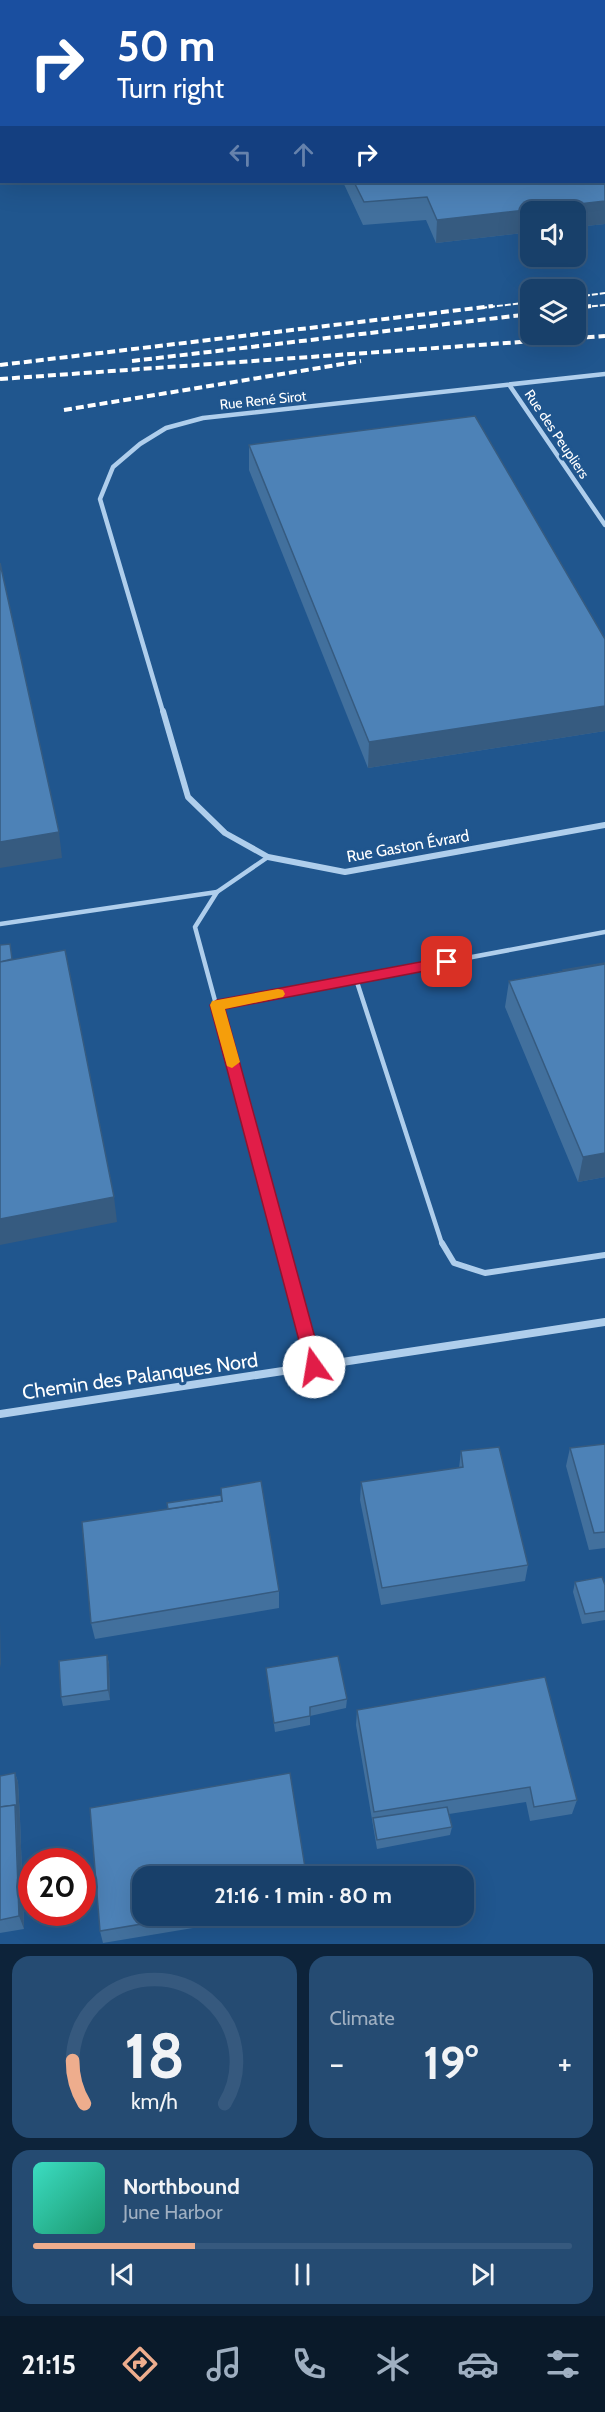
<!DOCTYPE html>
<html lang="en">
<head>
<meta charset="utf-8">
<style>
	:root { --surface:#18406a; --page:#254b72; --text:#f1f3f6; --muted:#9fafc1; --line:#36597e; --accent:#eead8d }
	body { margin:0; font-family:Cabin,sans-serif; background:var(--page); color:var(--text); height:100vh; display:flex; flex-direction:column; font-size:22px; white-space:nowrap }
	* { box-sizing:border-box; margin:0 }
	p { font-size:20px; color:var(--muted) }
	.icon { flex:none; width:33px; height:33px; fill:none; stroke:currentColor; stroke-width:2; stroke-linecap:round; stroke-linejoin:round }
	.map { position:relative; height:1944px; overflow:hidden }
	.side { display:flex; flex-direction:column; gap:12px; padding:12px; background:#0d233a; flex:1 }
	.side>* { flex:none }
	.banner { position:absolute; left:0px; top:0px; width:606px; height:183px; box-shadow:0 6px 24px #0002,0 0 0 2px var(--line); background:#1a4fa0; color:#fff; overflow:hidden }
	.tools { position:absolute; left:520px; top:201px; display:grid; gap:12px }
	.tools a { display:grid; place-items:center; width:66px; height:66px; border-radius:12px; background:var(--surface); box-shadow:0 6px 24px #0002,0 0 0 2px var(--line); font-size:30px }
	.speed { position:absolute; left:18px; top:1848px; display:flex; gap:12px; font-size:30px; font-weight:700; text-align:center }
	.speed>* { display:grid; place-content:center; width:78px; height:78px; border-radius:50%; background:var(--surface); box-shadow:0 6px 24px #0002,0 0 0 2px var(--line); line-height:1 }
	.speed .limit { border:9px solid #d22; background:#fff; color:#111 }
	.pin { position:absolute; display:grid; place-items:center; width:51px; height:51px; color:#fff; margin:-26px; border-radius:12px; box-shadow:0 3px 9px #0006 }
	.me { position:absolute; width:66px; margin:-33px; rotate:347deg; stroke-linejoin:round; filter:drop-shadow(0 0 4px #0008) }
	.turn { display:flex; align-items:center; gap:21px; height:126px; padding:0 18px; font-size:27px }
	.turn .icon { width:78px; height:78px; stroke-width:2.5 }
	.turn b { display:block; font-size:42px; line-height:51px }
	.lanes { display:flex; align-items:center; height:57px; padding:0 18px; background:#0003; justify-content:center; gap:30px; direction:ltr }
	.lanes .off { opacity:.35 }
	.big { font-size:45px; font-weight:700; line-height:1.1 }
	.side .card { flex:1; display:flex; flex-direction:column; justify-content:center; gap:9px; min-width:0; padding:0 21px; border-radius:18px; background:var(--page) }
	.side .dial { align-items:center; gap:0 }
	.dial svg { height:156px; overflow:visible; fill:none; stroke:var(--line); stroke-width:7; stroke-linecap:round; text-anchor:middle }
	.dial text { fill:var(--text); stroke:none }
	.song { display:flex; align-items:center; gap:18px }
	.cover { width:72px; height:72px; border-radius:9px; background:linear-gradient(135deg,hsl(170 70% 55%),hsl(160 70% 35%)) }
	.played { height:6px; border-radius:3px; background:linear-gradient(90deg,var(--accent) 30%,var(--line) 30%) }
	.keys { display:flex; justify-content:space-around; direction:ltr }
	.heat { display:flex; justify-content:space-between; align-items:center; font-size:33px; direction:ltr }
	.side .tiles { flex:1; display:grid; gap:12px; grid-template-columns:1fr 1fr }
	.card:last-child { grid-column:span 2 }
	.trip { position:absolute; left:132px; top:1866px; width:342px; height:60px; border-radius:18px; background:var(--surface); box-shadow:0 6px 24px #0002,0 0 0 2px var(--line); font-weight:700; line-height:60px; text-align:center }
	.tabs { display:flex; height:96px; justify-content:space-around; align-items:center; background:#0a1a2a; color:var(--muted) }
	.tabs .icon { width:42px; height:42px }
	.tabs .selected { color:var(--accent) }
	.tabs b { font-size:27px; color:var(--text) }
	.map>svg:first-child { display:block }
</style>
</head>
<body>
<div class="map">
<svg width="605" height="1944" viewBox="0 0 605 1944">
	<rect width="100%" height="100%" fill="#20568e"/>
	<g fill="none" stroke-linecap="round" stroke-linejoin="round">
		<g stroke="#afceec" stroke-width="4.5">
			<polyline points="268,857 217,892 195,927 281,1244"/>
			<polyline points="0,924 217,892"/>
			<polyline points="356,979 442,1244"/>
			<polyline points="217,1005 605,932"/>
		</g>
		<g stroke="#afceec" stroke-width="6">
			<polyline points="280,1243 314,1367"/>
			<polyline points="442,1243 454,1263 485,1273 605,1255"/>
		</g>
		<g stroke="#afceec" stroke-width="4.5">
			<polyline points="510,386 605,525"/>
			<polyline points="163,712 100,499 113,467 140,444 166,428 203,418 605,374"/>
		</g>
		<polyline stroke="#afceec" stroke-width="6" points="163,711 188,797 225,833 268,857 345,872 605,825"/>
		<polyline stroke="#afceec" stroke-width="8" points="0,1414 605,1322"/>
		<g stroke="#fff" stroke-width="2" stroke-dasharray="6 2" stroke-linecap="butt">
			<polyline points="576,297 605,293"/>
			<polyline points="481,308 531,302"/>
			<polyline points="576,308 605,305"/>
		</g>
		<g stroke="#fff" stroke-width="4" stroke-dasharray="8 4" stroke-linecap="butt">
			<polyline points="576,308 591,306"/>
			<polyline points="132,361 531,314"/>
			<polyline points="0,365 493,306"/>
			<polyline points="0,379 605,336"/>
			<polyline points="64,410 361,361"/>
		</g>
	</g>
	<g fill="#42709d">
		<polygon points="343,182 604,182 605,224 576,227 576,212 531,212 531,232 436,243 426,220 363,225"/>
		<polygon points="249,445 605,639 605,731 368,768 249,470"/>
		<polygon points="605,963 605,1177 578,1182 505,1007 509,981 563,971 563,970"/>
		<polygon points="605,1444 605,1548 589,1550 566,1466 570,1448"/>
		<polygon points="461,1451 528,1565 525,1581 381,1605 360,1500 361,1482 459,1468"/>
		<polygon points="575,1582 605,1585 605,1620 582,1624 573,1592"/>
		<polygon points="279,1591 279,1608 95,1639 91,1623"/>
		<polygon points="107,1655 109,1664 110,1700 63,1706 61,1697"/>
		<polygon points="266,1668 347,1699 346,1708 310,1716 310,1725 275,1732 267,1677"/>
		<polygon points="357,1710 577,1800 572,1814 530,1821 526,1802 449,1814 452,1827 450,1835 377,1849 356,1725"/>
		<polygon points="15,1773 18,1782 20,1819 24,1929 0,1933 0,1776"/>
		<polygon points="90,1808 306,1874 306,1876 142,1876 142,1916 211,1916 211,1924 193,1928 103,1943 100,1931"/>
	</g>
	<g fill="#365b80">
		<polygon points="605,201 605,224 576,227 576,212 531,212 531,232 436,243 437,220"/>
		<polygon points="605,706 605,731 368,768 369,742"/>
		<polygon points="59,832 62,858 0,868 0,842"/>
		<polygon points="605,1153 605,1177 578,1182 583,1157"/>
		<polygon points="114,1197 117,1222 0,1245 0,1219"/>
		<polygon points="0,1621 1,1668 0,1663"/>
		<polygon points="107,1655 109,1664 110,1700 108,1690"/>
		<polygon points="15,1773 18,1782 20,1819 24,1929 19,1916"/>
		<polygon points="191,1916 211,1916 211,1924 193,1928"/>
	</g>
	<g fill="#4d82b7" stroke="#365b80" stroke-width="1.5">
		<polygon points="604,48 605,201 437,220 427,197 364,202 354,182 604,182"/>
		<polygon points="475,416 605,639 605,706 369,742 249,445"/>
		<polygon points="0,563 59,832 0,842"/>
		<polygon points="10,944 12,959 0,962 0,945"/>
		<polygon points="65,950 114,1197 0,1219 0,962"/>
		<polygon points="605,963 605,964 564,971 563,970"/>
		<polygon points="605,964 605,1153 583,1157 509,981"/>
		<polygon points="605,1444 605,1532 594,1533 570,1448"/>
		<polygon points="499,1447 528,1565 382,1588 361,1482 463,1467 461,1451"/>
		<polygon points="261,1481 279,1591 91,1623 82,1522 222,1501 221,1488"/>
		<polygon points="221,1495 222,1501 168,1509 167,1503"/>
		<polygon points="602,1577 605,1585 605,1611 585,1614 575,1582"/>
		<polygon points="107,1655 108,1690 61,1697 59,1661"/>
		<polygon points="338,1656 347,1699 310,1707 310,1716 274,1723 266,1668"/>
		<polygon points="545,1677 577,1800 534,1807 530,1787 374,1812 357,1710"/>
		<polygon points="15,1773 17,1810 15,1805 0,1807 0,1776"/>
		<polygon points="290,1773 306,1874 294,1876 142,1876 142,1916 189,1916 100,1931 90,1808"/>
		<polygon points="15,1805 19,1916 0,1920 0,1807"/>
		<polygon points="447,1807 452,1827 377,1840 373,1818"/>
		<polygon points="191,1916 210,1916 191,1921"/>
	</g>
	<polygon fill="#e11d48" stroke="#92132f" stroke-width="1.5" points="447,957 451,959 453,962 451,966 225,1009 323,1367 320,1372 314,1374 309,1372 306,1367 210,1005 217,1000"/>
	<polygon fill="#f59e0b" points="278,989 283,990 285,994 283,997 225,1009 240,1062 232,1068 227,1066 210,1005 212,1001"/>
	<g text-anchor="middle" dominant-baseline="central" stroke-width="6" stroke-linejoin="round" paint-order="stroke">
		<g font-size="14" fill="#fff" stroke="#20568e">
			<text transform="translate(263 400) rotate(-6)">Rue René Sirot</text>
			<text transform="translate(557 434) rotate(56)">Rue des Peupliers</text>
		</g>
		<g font-size="16" fill="#fff" stroke="#20568e">
			<text transform="translate(408 846) rotate(-10)">Rue Gaston Évrard</text>
		</g>
		<g font-size="20" fill="#fff" stroke="#20568e">
			<text transform="translate(140 1376) rotate(-8)">Chemin des Palanques Nord</text>
		</g>
	</g>
</svg>
<div class="tools">
<a><svg class="icon" aria-label="sound" viewBox="0 0 24 24"><path d="M4 9h4l5-4v14l-5-4H4zM17 9q2 3 0 6"/></svg></a>
<a><svg class="icon" aria-label="layers" viewBox="0 0 24 24"><path d="M12 4l9 5-9 5-9-5zM3 14l9 5 9-5"/></svg></a>
</div>
<div class="speed"><div class="limit">20</div></div>
<div class="pin" style="left:447px;top:962px;background:#d93025"><svg class="icon" aria-label="arrive" viewBox="0 0 24 24"><path d="M6 21V4h12l-3 4 3 4H6"/></svg></div>
<svg class="me" style="left:314px;top:1367px" viewBox="-20 -20 40 40"><circle r="19" fill="#fff"/><path d="M0-13L10 11 0 6-10 11z" fill="#e11d48"/></svg>
<div class="trip">21:16 · 1 min · 80 m</div>
<div class="banner">
<div class="turn"><svg class="icon" aria-label="right" viewBox="0 0 24 24"><path d="M7 20v-9h11M14 6l5 5-5 5"/></svg><div><b>50 m</b>Turn right</div></div>
<div class="lanes"><svg class="icon off" aria-label="left" viewBox="0 0 24 24"><path d="M17 20v-9H6M10 6l-5 5 5 5"/></svg><svg class="icon off" aria-label="ahead" viewBox="0 0 24 24"><path d="M12 20V5M6 11l6-6 6 6"/></svg><svg class="icon" aria-label="right" viewBox="0 0 24 24"><path d="M7 20v-9h11M14 6l5 5-5 5"/></svg></div>
</div>
</div>
<section class="side">
<div class="tiles">
<div class="card dial"><svg viewBox="0 0 100 80">
<path d="M14 69A42 42 0 1 1 86 69"/>
<path d="M14 69A42 42 0 0 1 8 47" stroke="#eead8d"/>
<text x="50" y="56" font-size="32" font-weight="700">18</text>
<text x="50" y="72" font-size="11">km/h</text>
</svg></div>
<div class="card"><p>Climate</p>
<div class="heat"><a>−</a><b class="big">19°</b><a>+</a></div>
</div>
<div class="card">
<div class="song"><i class="cover"></i><div><b>Northbound</b><p>June Harbor</p></div></div>
<div class="played"></div>
<div class="keys"><svg class="icon" aria-label="previous" viewBox="0 0 24 24"><path d="M18 5L8 12l10 7zM5 5v14"/></svg><svg class="icon" aria-label="pause" viewBox="0 0 24 24"><path d="M8 5v14M16 5v14"/></svg><svg class="icon" aria-label="next" viewBox="0 0 24 24"><path d="M6 5l10 7-10 7zM19 5v14"/></svg></div>
</div>
</div>
</section>
<nav class="tabs">
<b>21:15</b>
<svg class="icon selected" aria-label="directions" viewBox="0 0 24 24"><path d="M12 3l9 9-9 9-9-9zM9 14v-3h6M13 9l2 2-2 2"/></svg>
<svg class="icon" aria-label="music" viewBox="0 0 24 24"><path d="M9 18V5l10-2v13"/><circle cx="6" cy="18" r="3"/><circle cx="16" cy="16" r="3"/></svg>
<svg class="icon" aria-label="phone" viewBox="0 0 24 24"><path d="M5 4h4l2 5-3 2q2 4 5 5l2-3 5 2v4C11 20 4 13 5 4z"/></svg>
<svg class="icon" aria-label="climate" viewBox="0 0 24 24"><path d="M12 3v18M4 7l16 10M4 17L20 7"/></svg>
<svg class="icon" aria-label="car" viewBox="0 0 24 24"><path d="M5 17H2v-5l4-1 3-4h7l3 4 3 1v5h-3M9 17h6M6 11h13"/><circle cx="7" cy="17" r="2"/><circle cx="17" cy="17" r="2"/></svg>
<svg class="icon" aria-label="filters" viewBox="0 0 24 24"><path d="M4 7h16M4 17h16"/><circle cx="9" cy="7" r="2"/><circle cx="15" cy="17" r="2"/></svg>
</nav>
</body>
</html>
